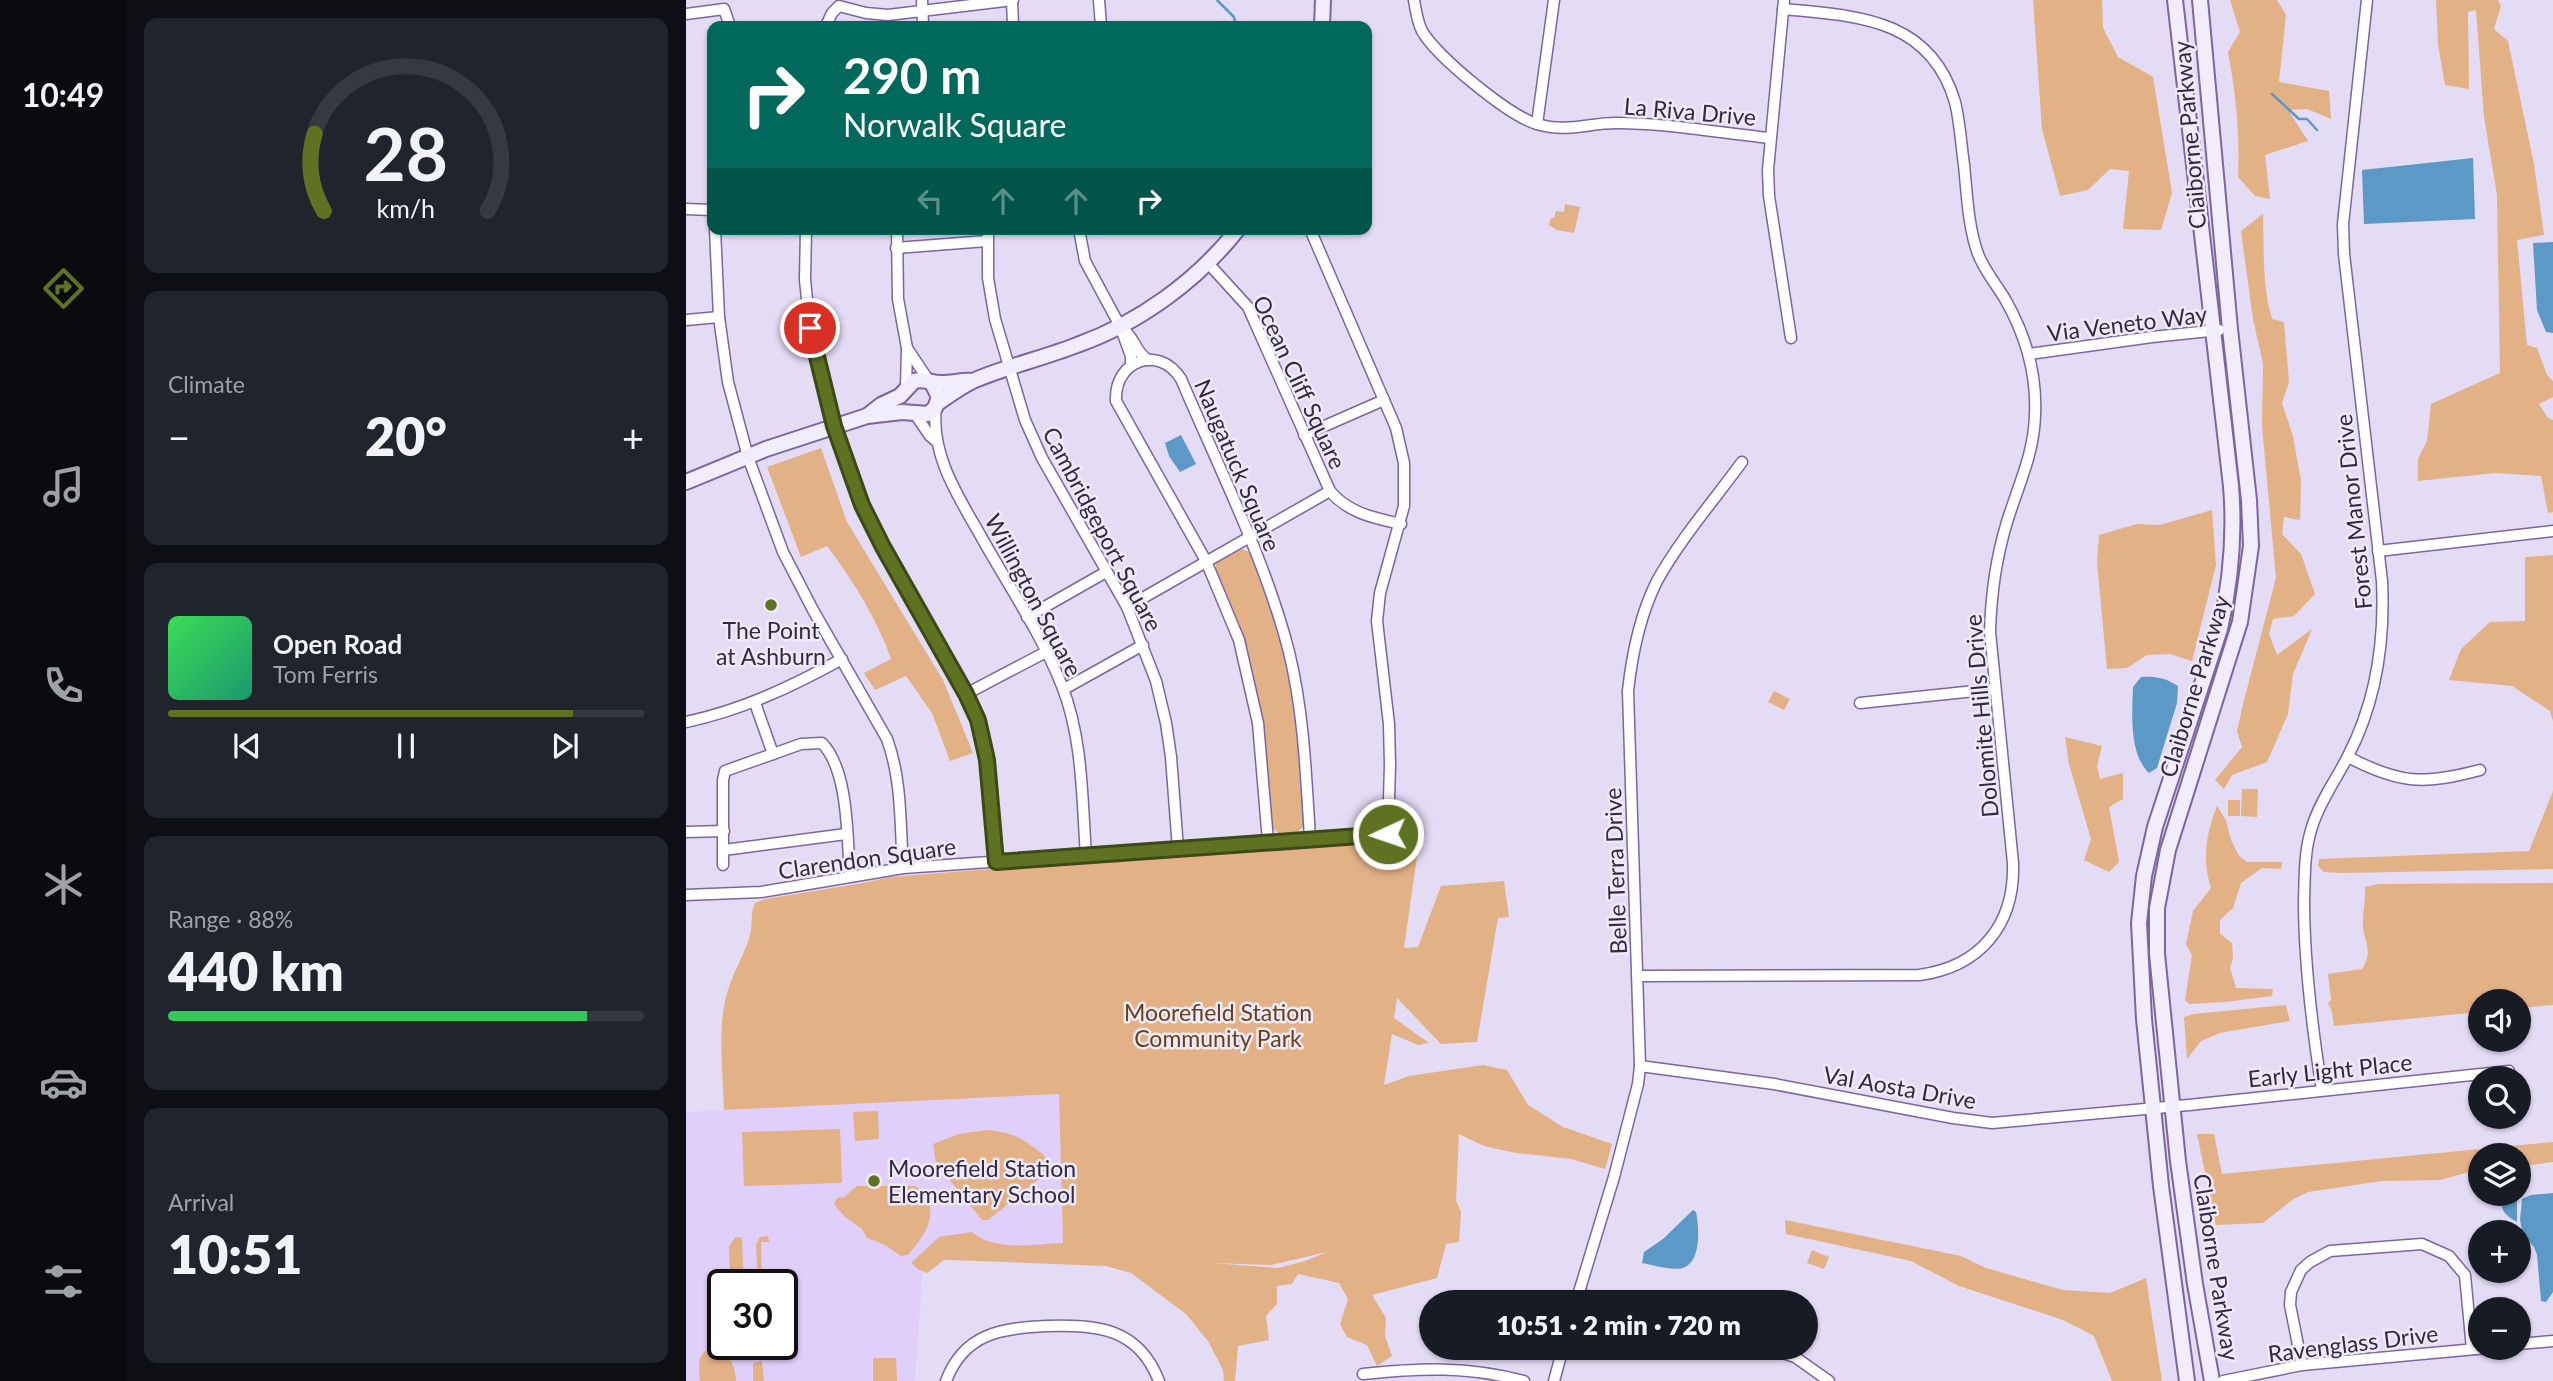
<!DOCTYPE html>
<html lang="en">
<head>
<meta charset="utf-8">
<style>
	:root { --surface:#171b24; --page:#20242c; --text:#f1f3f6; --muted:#9ea1a6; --line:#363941; --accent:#5e7222 }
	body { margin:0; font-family:Lato,sans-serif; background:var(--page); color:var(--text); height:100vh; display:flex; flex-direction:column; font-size:26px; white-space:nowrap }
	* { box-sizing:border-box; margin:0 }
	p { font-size:23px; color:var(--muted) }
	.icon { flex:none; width:38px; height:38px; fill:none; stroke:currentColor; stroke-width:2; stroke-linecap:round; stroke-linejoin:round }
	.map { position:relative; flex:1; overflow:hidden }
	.sheet { display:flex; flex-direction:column; gap:18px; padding:18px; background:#0d0f14; width:560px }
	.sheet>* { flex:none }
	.top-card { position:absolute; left:21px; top:21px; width:665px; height:214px; border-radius:14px; box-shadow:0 2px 5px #0004; background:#00695c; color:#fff; overflow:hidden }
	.controls { position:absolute; left:1782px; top:989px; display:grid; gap:14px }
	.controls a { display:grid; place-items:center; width:63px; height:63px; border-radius:50%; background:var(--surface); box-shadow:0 2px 5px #0004; font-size:35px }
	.speed { position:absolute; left:21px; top:1269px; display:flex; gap:14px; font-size:35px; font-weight:700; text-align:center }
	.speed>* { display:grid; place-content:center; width:91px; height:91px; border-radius:50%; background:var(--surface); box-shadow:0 2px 5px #0004; line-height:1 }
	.speed .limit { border:4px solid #111; border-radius:10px; background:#fff; color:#111 }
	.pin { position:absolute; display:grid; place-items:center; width:60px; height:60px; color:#fff; margin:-30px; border:4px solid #fff; border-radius:50%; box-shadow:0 2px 7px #0007 }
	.me { position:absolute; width:77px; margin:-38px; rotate:267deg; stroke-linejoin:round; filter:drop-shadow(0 0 5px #0008) }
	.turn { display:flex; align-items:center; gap:24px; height:147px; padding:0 21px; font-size:32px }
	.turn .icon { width:91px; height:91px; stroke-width:2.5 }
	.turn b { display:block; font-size:49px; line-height:60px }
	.lanes { display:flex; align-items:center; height:66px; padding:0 21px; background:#0003; justify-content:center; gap:35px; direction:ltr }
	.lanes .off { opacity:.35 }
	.big { font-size:52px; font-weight:800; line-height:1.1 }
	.sheet .widget { flex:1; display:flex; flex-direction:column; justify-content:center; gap:10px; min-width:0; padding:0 24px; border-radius:14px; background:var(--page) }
	.sheet .dial { align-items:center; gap:0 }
	.dial svg { height:182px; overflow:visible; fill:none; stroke:var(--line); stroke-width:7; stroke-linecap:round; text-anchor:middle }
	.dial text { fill:var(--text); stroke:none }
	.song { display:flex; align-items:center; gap:21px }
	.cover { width:84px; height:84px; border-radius:10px; background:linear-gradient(135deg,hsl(130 70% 55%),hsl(160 70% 35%)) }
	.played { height:7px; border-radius:4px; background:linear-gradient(90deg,var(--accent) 85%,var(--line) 85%) }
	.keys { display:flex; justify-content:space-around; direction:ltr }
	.heat { display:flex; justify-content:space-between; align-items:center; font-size:38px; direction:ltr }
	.charge { height:10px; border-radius:5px; background:linear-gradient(90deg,#34c759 88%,var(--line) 0) }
	.trip { position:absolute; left:733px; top:1290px; width:399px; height:70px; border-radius:35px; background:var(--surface); box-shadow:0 2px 5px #0004; font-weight:800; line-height:70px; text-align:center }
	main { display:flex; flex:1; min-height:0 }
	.tabs { display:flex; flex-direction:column; width:126px; justify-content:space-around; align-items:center; background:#090b0e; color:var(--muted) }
	.tabs .icon { width:49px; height:49px }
	.tabs .current { color:var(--accent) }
	.tabs b { font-size:32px; color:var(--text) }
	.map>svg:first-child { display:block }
</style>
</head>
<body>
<main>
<nav class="tabs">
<b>10:49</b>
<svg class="icon current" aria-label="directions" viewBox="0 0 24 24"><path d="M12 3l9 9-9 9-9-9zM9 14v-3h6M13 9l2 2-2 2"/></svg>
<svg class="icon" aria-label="music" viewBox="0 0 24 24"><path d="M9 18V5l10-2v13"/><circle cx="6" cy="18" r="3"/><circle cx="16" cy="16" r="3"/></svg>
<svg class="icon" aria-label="phone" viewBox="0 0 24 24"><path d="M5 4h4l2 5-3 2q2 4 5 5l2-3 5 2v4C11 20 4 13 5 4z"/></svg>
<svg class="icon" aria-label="climate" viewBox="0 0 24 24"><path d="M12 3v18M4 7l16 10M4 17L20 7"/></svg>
<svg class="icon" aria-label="car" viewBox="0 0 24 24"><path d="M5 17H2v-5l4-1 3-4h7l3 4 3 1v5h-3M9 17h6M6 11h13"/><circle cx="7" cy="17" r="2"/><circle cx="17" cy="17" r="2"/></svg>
<svg class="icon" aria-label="filters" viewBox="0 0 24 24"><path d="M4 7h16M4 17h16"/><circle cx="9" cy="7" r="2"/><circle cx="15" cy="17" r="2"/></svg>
</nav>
<section class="sheet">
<div class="widget dial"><svg viewBox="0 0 100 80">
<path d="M14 69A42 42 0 1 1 86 69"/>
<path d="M14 69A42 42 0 0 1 10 35" stroke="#5e7222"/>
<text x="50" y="56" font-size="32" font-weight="700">28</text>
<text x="50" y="72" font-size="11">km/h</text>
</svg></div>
<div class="widget"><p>Climate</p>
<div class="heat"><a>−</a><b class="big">20°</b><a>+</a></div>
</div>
<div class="widget">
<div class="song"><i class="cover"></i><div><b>Open Road</b><p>Tom Ferris</p></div></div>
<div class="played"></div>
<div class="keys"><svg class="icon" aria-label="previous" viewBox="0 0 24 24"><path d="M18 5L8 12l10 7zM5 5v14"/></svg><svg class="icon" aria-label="pause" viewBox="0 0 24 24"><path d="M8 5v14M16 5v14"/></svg><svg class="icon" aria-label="next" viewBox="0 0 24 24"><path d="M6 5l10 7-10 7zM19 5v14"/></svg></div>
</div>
<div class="widget"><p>Range · 88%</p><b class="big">440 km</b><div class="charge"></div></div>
<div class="widget"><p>Arrival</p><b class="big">10:51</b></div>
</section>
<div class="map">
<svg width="1867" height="1381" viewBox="0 0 1867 1381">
	<rect width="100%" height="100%" fill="#e4dbf5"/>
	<path fill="#e0cffb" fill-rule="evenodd" d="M374,1094L377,1256L238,1251L229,1381H0V1112ZM37,1284H96V1344H37Z"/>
	<g fill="#e3b186" fill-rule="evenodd">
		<polygon points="1347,0 1416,0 1417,28 1432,57 1467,77 1486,193 1475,230 1437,229 1443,171 1424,169 1402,190 1374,196 1356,129"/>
		<path d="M1544,0H1591L1600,15L1593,82L1643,91L1645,119L1621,109L1602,110L1622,141L1579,155L1584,199L1569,196L1552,177C1554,134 1550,94 1542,52L1554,32Z"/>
		<polygon points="1750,0 1812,0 1815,6 1808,29 1822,41 1848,164 1858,235 1831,240 1841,345 1851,348 1861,375 1867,381 1867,397 1853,404 1862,418 1867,420 1867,512 1862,513 1855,476 1809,473 1732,481 1732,459 1741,441 1745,404 1814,373 1811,195 1798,117 1790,10 1782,12 1783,89 1759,85 1752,45"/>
		<polygon points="879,204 894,207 888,233 871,230 863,225 865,218 868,218 870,211 878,212"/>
		<path d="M1577,214C1578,249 1576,285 1586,319L1598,322L1603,382L1596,403L1607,436L1615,481L1614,520L1598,517L1596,534L1615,554L1629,594L1608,616L1587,619L1583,634L1591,655L1626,629L1607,674L1602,714L1581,762L1546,775L1538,789L1529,780L1556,747L1551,731L1557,704L1590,578L1576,426L1577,364L1567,319L1555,231Z"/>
		<path d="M135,448L161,522L257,680L287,753L264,761L246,713L220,676L189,690L178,673L205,659C191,619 167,580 141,546L115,557L81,467Z"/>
		<polygon points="1526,510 1530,565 1506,661 1484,654 1461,655 1441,668 1421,669 1411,562 1413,535 1451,524 1474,525"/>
		<path d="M556,549L563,552C571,563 575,578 580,591C608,667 613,745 619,825L609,834H593L584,825C579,766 578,705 560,649C552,623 541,598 530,573V563Z"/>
		<polygon points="1867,555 1867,721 1864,711 1826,686 1763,680 1775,649 1804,622 1839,621 1839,557"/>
		<polygon points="1088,691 1104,699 1098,710 1082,702"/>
		<polygon points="1379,737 1416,746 1411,766 1414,779 1437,773 1437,799 1423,807 1433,862 1423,872 1398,860 1405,839 1383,764"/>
		<polygon points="1556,789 1572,789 1571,817 1555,816"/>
		<polygon points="1867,791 1867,869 1656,873 1638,872 1632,866 1633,859 1843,851"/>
		<rect x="1542" y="800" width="12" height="16"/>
		<path d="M1531,806L1540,820L1545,840L1553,856L1561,862H1596L1595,869L1576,868L1555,883L1547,908L1534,920V934L1546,943L1547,958L1544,968L1550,988L1587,989L1586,996L1540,1002L1503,1004L1499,1000L1506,955L1500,944L1507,911L1525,888C1516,860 1520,833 1531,806Z"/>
		<path d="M734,835L718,948L732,947L755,886L818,881L823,917L812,918L791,1042L755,1044L711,998L708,1018L743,1043L732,1045L706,1034L698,1085L723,1076L797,1065L821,1070L842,1105L877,1127L926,1144L919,1169L885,1159L830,1153L798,1146L773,1134L770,1200L775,1212L773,1242L760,1244L751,1278L686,1295L700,1318L699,1336L706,1356L691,1366L681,1345L661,1337L654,1324L662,1299L653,1283L612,1274L606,1284L591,1286V1304L580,1316L583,1340L552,1346L549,1381H538L537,1370L522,1341L500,1314L445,1273L420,1266L265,1260H258L241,1273L233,1270L225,1263L253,1237L286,1232C309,1252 349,1244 377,1243L373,1094L38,1110C37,1074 32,1036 39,1001C44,977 58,957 64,935C67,924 64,913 69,903L79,899L177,883L204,877ZM641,1252L619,1261L592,1268L526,1263L585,1265Z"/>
		<path d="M1867,883V1005L1832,1008V1001H1794V1012L1648,1026L1646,1012L1642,1003L1645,1000L1642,974L1676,969C1687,952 1679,944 1677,927C1676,914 1680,900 1679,887L1693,884Z"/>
		<polygon points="1600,1005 1604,1021 1534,1033 1515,1041 1501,1059 1498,1017 1508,1014"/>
		<polygon points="192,1111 193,1139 169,1141 167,1112"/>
		<polygon points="154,1129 156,1183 58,1186 56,1132"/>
		<path d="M301,1130C328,1132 344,1142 364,1161L358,1175L302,1220H296L250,1163L247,1144L273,1134Z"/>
		<polygon points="1511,1134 1528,1134 1536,1174 1867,1142 1867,1162 1832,1167 1832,1155 1794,1155 1794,1169 1754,1180 1696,1181 1622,1192 1606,1200 1577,1223 1530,1225"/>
		<path d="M171,1186H228L237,1190C254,1215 239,1235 222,1255L215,1256L199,1245L181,1238L176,1229L159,1217L148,1204L151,1198L158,1197Z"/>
		<polygon points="1099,1220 1275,1256 1300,1268 1377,1290 1424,1293 1460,1278 1476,1381 1426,1381 1408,1336 1377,1320 1273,1286 1225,1261 1100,1234"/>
		<polygon points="82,1236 83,1242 75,1242 76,1284 72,1284 70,1244 74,1237"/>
		<polygon points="50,1237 56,1238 56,1241 58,1284 44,1284 43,1246"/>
		<polygon points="1126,1250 1143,1257 1138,1269 1121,1263"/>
		<path d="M27,1348C43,1351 50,1367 50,1381H14C13,1368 10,1351 27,1348Z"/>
		<polygon points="210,1358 211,1381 187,1381 187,1358"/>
		<polygon points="76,1361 78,1381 67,1381 67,1363"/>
	</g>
	<g fill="#5c99c7">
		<polygon points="1787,158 1789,219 1678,224 1676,170"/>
		<polygon points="1867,242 1867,333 1860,332 1851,310 1847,243"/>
		<polygon points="495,435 510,464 494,472 483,456 479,443"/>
		<path d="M1455,677C1469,676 1480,678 1492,686L1491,703L1471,768L1463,773C1443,754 1446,714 1447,687Z"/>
		<polygon points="1867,1193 1867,1292 1860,1302 1855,1301 1851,1255 1848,1247 1837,1235 1834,1220 1836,1199 1845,1195"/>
		<path d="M1825,1195L1831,1198V1222C1820,1216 1812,1209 1817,1196Z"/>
		<path d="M1007,1210L1010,1212C1013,1226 1015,1257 1001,1266C991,1273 968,1265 956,1263L958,1252L977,1239Z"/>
	</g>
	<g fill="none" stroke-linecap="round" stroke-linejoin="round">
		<g stroke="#5c99c7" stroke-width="2.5">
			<polyline points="531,0 548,17 550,26"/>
			<polyline points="1586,94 1613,119 1621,119 1631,130"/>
		</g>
		<g stroke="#7d65a0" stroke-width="13">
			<g id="street">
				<polyline points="236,0 237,26"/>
				<polyline points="326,0 327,26"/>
				<polyline points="413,0 415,26"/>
				<path d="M728,0C730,11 731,21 736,31C750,56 823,116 851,124C881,133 902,123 930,123C981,123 1034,133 1084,138"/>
				<polyline points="1098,0 1082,170 1083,196 1105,338"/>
				<polyline points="0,14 38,9 44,26"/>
				<polyline points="140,26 146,13 153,6 180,13 202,15 327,0"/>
				<polyline points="851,124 868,0"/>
				<polyline points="0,209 26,210"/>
				<path d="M29,229L33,317L42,382L62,457L97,552L127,610L201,739C216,780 214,824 217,868"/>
				<path d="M120,229L119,280L124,328L133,374L163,470L184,524L280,694C305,747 305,804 310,862"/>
				<polyline points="211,229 212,299 221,348 220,388"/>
				<polyline points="302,229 302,278 309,319 339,420 356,458 441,607 470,681 480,723 485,757 492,849"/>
				<polyline points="393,229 399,261 434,326 445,356 445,365"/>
				<polyline points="210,248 301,241"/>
				<path d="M521,262L562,307L644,491C662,513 688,518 715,524"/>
				<polyline points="0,320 33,317"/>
				<path d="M434,326C450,338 448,351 462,360"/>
				<polyline points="221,348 243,381"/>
				<polyline points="1343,354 1466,337 1533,330"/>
				<path d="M250,407C244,456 274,499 297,540C324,588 356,635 376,686C397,739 396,800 400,856"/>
				<polyline points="229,414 244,436 250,441"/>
				<polyline points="618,435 698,400"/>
				<polyline points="1692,551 1867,531"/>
				<polyline points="441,607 644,491"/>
				<polyline points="341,617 420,572"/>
				<polyline points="378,689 457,645"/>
				<polyline points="280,694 360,652"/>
				<polyline points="69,703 87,754"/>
				<polyline points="1174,703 1308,689"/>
				<path d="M0,722C56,710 105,687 156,659"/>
				<path d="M1662,757C1714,784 1737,785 1794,770"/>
				<polyline points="0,832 38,831"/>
				<path d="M582,841L572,723L553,640L520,561L430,401C428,360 473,344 495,379C532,466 580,561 603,652C618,713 620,776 624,838"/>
				<polyline points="38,850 160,834"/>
				<path d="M37,865V780L39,771L115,744L136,743C163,771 161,838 164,876"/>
				<polyline points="0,895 75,892 217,868 702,834 704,765 703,724 691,621 694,593 718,506 718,463 710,428 624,229"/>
				<path d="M952,976L1233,975C1294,967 1329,925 1327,863L1304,632C1305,594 1310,558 1321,522C1332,486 1348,454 1349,415C1351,374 1339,334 1319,299C1310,284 1298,270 1292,254C1282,226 1281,194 1278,165C1275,144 1274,122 1269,102C1244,17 1169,16 1097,9"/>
				<polyline points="954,1066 1088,1084 1267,1118 1306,1123 1503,1105 1823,1071"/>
				<path d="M1636,1090C1626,1027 1618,964 1618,900C1619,875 1618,851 1626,827C1634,801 1650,780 1662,756C1690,702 1699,642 1696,581L1658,254L1657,224L1681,0"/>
				<polyline points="892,1294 926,1302"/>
				<path d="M890,1302L928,1177L952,1084L954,1066L942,691C946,654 954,615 971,581C993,541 1028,500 1056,462"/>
				<polyline points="1832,1344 1867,1341"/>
				<polyline points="1081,1348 1109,1357 1143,1381"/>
				<polyline points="1616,1365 1604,1305 1605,1292 1615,1270 1624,1262 1644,1251 1736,1244 1763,1256 1779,1275 1786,1349"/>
				<path d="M677,1374C735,1368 781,1366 838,1381"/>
				<path d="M260,1381C278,1333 316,1328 361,1326C411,1325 452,1327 473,1381"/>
				<polyline points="868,1381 877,1348"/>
				<polyline points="1537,1381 1616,1365 1801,1348"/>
			</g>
		</g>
		<g stroke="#7d65a0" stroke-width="18">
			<g id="secondary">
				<path d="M1489,0L1545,486C1549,535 1545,581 1534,629L1469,827L1458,876L1453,923L1458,1019L1475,1186L1501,1381"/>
				<polyline points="1514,0 1544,329 1563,500 1565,546 1554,622 1482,850 1471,908 1471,954 1492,1161 1509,1284 1526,1381"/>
				<polyline points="636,26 637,0"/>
				<path d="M252,403C262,396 279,384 289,380C322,366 358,358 391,345C453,323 511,281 552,229"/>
				<path d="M181,416L195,405L214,396L228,381C239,378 246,384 257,383C268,383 275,380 286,381"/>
				<polyline points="0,482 80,449 181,416 216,412 242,414 249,408 253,397 246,383"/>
			</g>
		</g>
		<use href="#street" stroke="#fff" stroke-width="10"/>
		<use href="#secondary" stroke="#f2edfb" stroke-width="14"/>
	</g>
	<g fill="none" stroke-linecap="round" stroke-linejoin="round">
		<g stroke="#3d4a16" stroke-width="18">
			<polyline id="route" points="124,328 148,426 176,505 197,547 280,694 292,720 301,760 310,862 702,834"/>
		</g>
		<use href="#route" stroke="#5e7222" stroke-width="12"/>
	</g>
	<g fill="#5e7222" stroke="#efeaf8" stroke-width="2.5">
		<circle cx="85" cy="605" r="7"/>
		<circle cx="188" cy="1181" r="7"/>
	</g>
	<g text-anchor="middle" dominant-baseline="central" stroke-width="5" stroke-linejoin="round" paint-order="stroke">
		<g font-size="23" fill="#332942" stroke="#efeaf8">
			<text transform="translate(1004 111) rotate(5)">La Riva Drive</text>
			<text transform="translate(1503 135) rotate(-95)">Claiborne Parkway</text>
			<text transform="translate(1441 323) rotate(-7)">Via Veneto Way</text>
			<text transform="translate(614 382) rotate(65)">Ocean Cliff Square</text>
			<text transform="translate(552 465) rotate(67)">Naugatuck Square</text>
			<text transform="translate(1667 512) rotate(-96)">Forest Manor Drive</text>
			<text transform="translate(417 529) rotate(62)">Cambridgeport Square</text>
			<text transform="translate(348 595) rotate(62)">Willington Square</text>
			<text transform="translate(1508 686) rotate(-73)">Claiborne Parkway</text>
			<text transform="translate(1295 716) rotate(-95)">Dolomite Hills Drive</text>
			<text transform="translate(181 858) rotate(-8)">Clarendon Square</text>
			<text transform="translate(929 871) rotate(-92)">Belle Terra Drive</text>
			<text transform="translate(1644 1070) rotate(-6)">Early Light Place</text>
			<text transform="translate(1214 1087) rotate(10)">Val Aosta Drive</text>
			<text transform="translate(1531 1267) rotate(81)">Claiborne Parkway</text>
			<text transform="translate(1667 1343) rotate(-7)">Ravenglass Drive</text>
		</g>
		<g font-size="23" fill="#332942" stroke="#efeaf8">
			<text x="85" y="630">The Point<tspan x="85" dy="26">at Ashburn</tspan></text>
			<text x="202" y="1168" text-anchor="start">Moorefield Station<tspan x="202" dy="26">Elementary School</tspan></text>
		</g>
		<g font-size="23" fill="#68411c" stroke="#efeaf8">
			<text x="532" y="1012">Moorefield Station<tspan x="532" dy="26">Community Park</tspan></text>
		</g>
	</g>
</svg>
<div class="controls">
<a><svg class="icon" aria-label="sound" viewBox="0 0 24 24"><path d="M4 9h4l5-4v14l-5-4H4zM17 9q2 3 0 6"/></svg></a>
<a><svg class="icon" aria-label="search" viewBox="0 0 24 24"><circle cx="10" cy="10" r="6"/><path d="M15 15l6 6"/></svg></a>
<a><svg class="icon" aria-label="layers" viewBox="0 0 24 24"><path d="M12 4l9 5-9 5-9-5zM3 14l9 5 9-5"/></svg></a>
<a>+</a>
<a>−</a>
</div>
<div class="speed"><div class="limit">30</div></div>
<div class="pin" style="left:124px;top:328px;background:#d93025"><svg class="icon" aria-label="arrive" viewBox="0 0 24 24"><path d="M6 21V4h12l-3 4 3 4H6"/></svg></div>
<svg class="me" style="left:702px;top:834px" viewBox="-20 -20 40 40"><circle r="17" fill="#5e7222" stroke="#fff" stroke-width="3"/><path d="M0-11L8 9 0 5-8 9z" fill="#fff"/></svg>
<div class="trip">10:51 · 2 min · 720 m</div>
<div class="top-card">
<div class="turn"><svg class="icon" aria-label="right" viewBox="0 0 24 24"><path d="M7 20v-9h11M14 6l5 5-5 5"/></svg><div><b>290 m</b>Norwalk Square</div></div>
<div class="lanes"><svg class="icon off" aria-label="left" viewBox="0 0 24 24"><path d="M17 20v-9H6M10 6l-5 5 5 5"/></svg><svg class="icon off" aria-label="ahead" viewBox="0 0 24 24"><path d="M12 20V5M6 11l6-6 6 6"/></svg><svg class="icon off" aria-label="ahead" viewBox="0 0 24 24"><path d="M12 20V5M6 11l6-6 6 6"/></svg><svg class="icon" aria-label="right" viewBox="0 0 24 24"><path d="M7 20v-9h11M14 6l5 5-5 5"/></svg></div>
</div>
</div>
</main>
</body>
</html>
